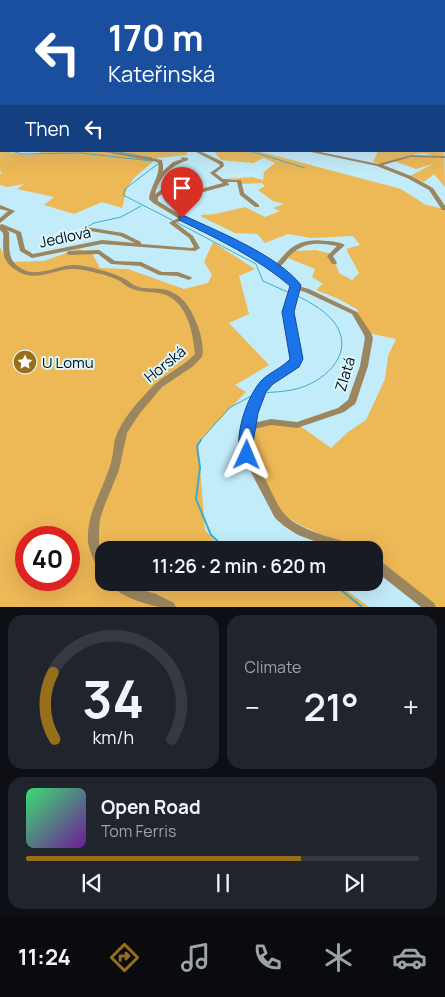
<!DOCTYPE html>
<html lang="en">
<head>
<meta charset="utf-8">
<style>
	:root { --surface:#171b24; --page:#20242c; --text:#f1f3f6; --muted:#9ea1a6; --line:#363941; --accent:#976e19 }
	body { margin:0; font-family:Manrope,sans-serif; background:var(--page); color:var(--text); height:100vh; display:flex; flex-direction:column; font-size:19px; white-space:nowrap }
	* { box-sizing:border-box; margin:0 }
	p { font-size:16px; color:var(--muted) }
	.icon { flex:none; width:28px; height:28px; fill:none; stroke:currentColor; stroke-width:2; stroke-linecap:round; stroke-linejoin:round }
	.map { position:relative; height:607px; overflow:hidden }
	.panel { display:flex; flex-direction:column; gap:8px; padding:8px; background:#0d0f14; flex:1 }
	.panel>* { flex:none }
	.guide { position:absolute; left:0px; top:0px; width:445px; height:152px; box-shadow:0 5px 20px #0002; background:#1a4fa0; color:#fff; overflow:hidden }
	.speed { position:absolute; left:15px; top:526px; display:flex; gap:10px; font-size:25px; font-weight:700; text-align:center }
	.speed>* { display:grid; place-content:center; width:65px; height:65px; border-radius:50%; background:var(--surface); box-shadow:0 5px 20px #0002; line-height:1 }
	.speed .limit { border:8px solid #d22; background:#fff; color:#111 }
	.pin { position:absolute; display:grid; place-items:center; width:42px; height:42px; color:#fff; margin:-51px -21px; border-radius:50% 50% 50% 0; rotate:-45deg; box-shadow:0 0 5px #0007 }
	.pin .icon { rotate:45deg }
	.me { position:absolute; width:55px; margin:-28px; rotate:1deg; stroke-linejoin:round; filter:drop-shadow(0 0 4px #0008) }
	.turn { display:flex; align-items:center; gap:18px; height:105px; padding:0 25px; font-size:22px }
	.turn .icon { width:65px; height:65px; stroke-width:2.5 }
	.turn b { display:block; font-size:35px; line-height:42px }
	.then { display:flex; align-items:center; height:48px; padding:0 25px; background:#0003; gap:10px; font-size:19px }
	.big { font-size:38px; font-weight:600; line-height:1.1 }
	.panel .widget { flex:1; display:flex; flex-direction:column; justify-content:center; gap:8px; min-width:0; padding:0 18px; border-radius:15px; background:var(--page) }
	.panel .dial { align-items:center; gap:0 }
	.dial svg { height:130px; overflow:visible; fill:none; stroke:var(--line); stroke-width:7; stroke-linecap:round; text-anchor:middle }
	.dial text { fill:var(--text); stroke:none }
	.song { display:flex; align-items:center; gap:15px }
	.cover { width:60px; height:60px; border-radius:8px; background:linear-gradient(135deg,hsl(140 70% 55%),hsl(280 70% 35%)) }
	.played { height:5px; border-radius:2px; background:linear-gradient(90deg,var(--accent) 70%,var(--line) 70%) }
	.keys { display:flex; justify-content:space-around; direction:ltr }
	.heat { display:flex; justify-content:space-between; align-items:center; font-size:28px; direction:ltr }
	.panel .tiles { flex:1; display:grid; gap:8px; grid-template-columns:1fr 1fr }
	.widget:last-child { grid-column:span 2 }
	.trip { position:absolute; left:95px; top:541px; width:288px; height:50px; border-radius:15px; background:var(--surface); box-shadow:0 5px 20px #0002; font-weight:600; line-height:50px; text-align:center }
	.tabs { display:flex; height:80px; justify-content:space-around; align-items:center; background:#090b0e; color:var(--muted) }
	.tabs .icon { width:35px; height:35px }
	.tabs .selected { color:var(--accent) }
	.tabs b { font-size:22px; color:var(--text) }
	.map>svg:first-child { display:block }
</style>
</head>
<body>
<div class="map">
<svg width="445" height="607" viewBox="0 0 445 607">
	<rect width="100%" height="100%" fill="#c3ecfa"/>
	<g fill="#edb856" fill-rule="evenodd">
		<polygon points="444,135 445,187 434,174 424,182 410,176 433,164 416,169 394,161 415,156 433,156 424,153 410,155 380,164 373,162 378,151 444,151"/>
		<polygon points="0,143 1,151 28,155 48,151 187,151 187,155 157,158 134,178 127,188 122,208 102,202 74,214 44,205 54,197 17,189 24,184 7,187 0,185 0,174 2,173 0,171"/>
		<path d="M214,151H257L277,156L401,189L426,205L445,209V607H436L374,559V550C354,550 297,527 282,513L251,454L250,432L271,424L300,426L331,448L348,432L366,420L385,379L388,356L396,339L368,333L358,315V310L339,299L316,290L323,284L312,277L315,269L288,258L293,251L316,250L332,254L339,273L352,280L359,273L346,249L360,245L353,236L311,238L288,234L265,243L257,234L235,233L202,217L201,215L215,214L245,207L265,217L280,211L273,208L284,204L273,201L258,190L265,186L262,183L241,184L237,179H224L252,177L263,180L264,172L275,163L264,158L253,163L221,160Z"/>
		<path d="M213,242L255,269L239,276L249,314L229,323L269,365L235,385L246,392L198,442L205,530L222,550H104V582L336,583L369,607H0V247L7,262L44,261L78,249L92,253L100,268L128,269L184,289L208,283L212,275L204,262ZM26,538H69V580H26Z"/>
	</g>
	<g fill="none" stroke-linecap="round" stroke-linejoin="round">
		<g stroke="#42abc9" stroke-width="1">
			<polyline points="11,151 22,154 81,153 152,161"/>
			<polyline points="114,151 152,158 150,159"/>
			<polyline points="250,151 305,168"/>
			<polyline points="156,161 159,163 125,189 123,195 174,221"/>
			<polyline points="178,223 256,264 263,281 292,294"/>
			<polyline points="52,246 94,223 121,217 141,206"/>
			<path d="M261,393C273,392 284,392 296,389C321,383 353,358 338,328C329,312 311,303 296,295"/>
			<polyline points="200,441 229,408 255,394"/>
		</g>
		<g stroke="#42abc9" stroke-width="2">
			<polyline points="201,440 197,446 200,468 196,499 211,535 224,547 240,550"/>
			<polyline points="270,550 286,550"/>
			<polyline points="331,582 362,607"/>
		</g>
		<g fill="#9b8660" fill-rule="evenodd">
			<rect x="0" y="82" width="1" height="3"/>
			<rect x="0" y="91" width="1" height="3"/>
			<rect x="444" y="116" width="1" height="2"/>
			<rect x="0" y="129" width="1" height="2"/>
			<path d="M99,151H110L162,160L163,166V171L173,162L182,159L181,157L188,158V160C170,166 160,176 155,194L175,181H186L197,190L223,183L210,173L220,166L219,164L194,151H200L223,162L224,166L215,173L223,179L241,180L244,193L259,205V207H255L240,195L237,182H227L229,184V185L196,194L183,183H176L158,197V201C195,226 238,241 275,265C280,260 284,254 289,250C299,241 313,239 326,241C332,241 340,242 345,245L333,256L337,263L336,264H332L327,256L337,246C322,243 307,241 294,252C288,256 285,263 280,267L296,281L298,286L309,289L357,312L371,333L373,338L368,366L356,402L355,404L344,412L297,428L271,425L252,430C248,453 253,458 264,477C270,488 275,501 282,511C296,531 336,538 358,546L359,550H339L298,535L284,526L275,518L242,455L240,443L247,413L256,390L266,379L291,363L292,359L284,312L292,292L291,283L276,271L259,259L182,220L176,223L193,236L200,248L195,251L102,244L32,258L20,251L16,234L7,230L9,232C10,248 6,260 22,269C39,278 57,265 75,265C89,266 111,272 123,278C128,280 131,284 136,286C145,290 157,287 167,290C173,292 178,295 183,300C194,311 206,342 202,357L192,367L162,387L140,413L127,433L119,470L104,507L100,519L99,531V543L104,557V575L100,574C95,563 90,553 88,542C86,515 101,493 109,469C113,459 113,449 115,439C121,420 137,403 150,389C163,375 182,368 195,354C193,332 187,301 163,294C153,291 142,293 133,289C128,288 124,284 120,281C108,275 88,270 75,269C54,268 35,284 16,270C10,267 6,262 4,256C2,248 4,240 3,233L0,230V225L2,224L21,232L25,249L33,254L102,240L135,243L120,236L84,230V228L86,227L123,233L141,242V244L192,248L194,247L189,238L169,223L178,218L153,203L149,199C150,186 161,176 158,162ZM298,290L305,292L352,314L363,333L365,338L360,366L348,400L338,408L297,422L271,419L253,423C255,413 258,402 263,393C270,381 287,373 298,366L300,359L292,312Z"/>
			<polygon points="306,151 316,151 378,164 411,155 445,156 445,158 411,157 383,165 411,176 433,188 445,206 445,210 442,210 429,190 407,178 377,166"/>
			<polygon points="0,205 15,211 0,223 0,218 8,211 0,209"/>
			<polygon points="99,250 115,261 141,262 162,272 178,272 191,277 192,278 189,280 177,276 159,275 140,266 111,264 98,254 69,255 66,253 69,251"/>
			<polygon points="374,558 378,559 434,603 436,607 421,607 374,570"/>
			<path d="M109,582H124L132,587L156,594L174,603L176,607C171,607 165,607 160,607C147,605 115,595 109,582Z"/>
		</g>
	</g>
	<linearGradient id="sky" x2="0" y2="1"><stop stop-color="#65b0dc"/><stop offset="0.48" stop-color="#e4f6fd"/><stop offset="1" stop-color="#e4f6fd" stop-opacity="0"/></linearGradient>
	<rect width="445" height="165" fill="url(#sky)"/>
	<path fill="#1a73e8" stroke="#114b97" d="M179,216H185C219,232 277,255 301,285L294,312L303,359L299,367L273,384L266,392L258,413L253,443L255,455L253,459L247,461L242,459C232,440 247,395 262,380C270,372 282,368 290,359L282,312L290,286C256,257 218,239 179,220Z"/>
	<defs>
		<g id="sight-disc" transform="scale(1.25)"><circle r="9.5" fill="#976e19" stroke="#ddf6fe"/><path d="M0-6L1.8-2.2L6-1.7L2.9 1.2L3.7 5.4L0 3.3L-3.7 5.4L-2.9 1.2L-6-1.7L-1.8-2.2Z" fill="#fff"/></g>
	</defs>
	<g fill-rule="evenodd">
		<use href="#sight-disc" x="25" y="362"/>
	</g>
	<g text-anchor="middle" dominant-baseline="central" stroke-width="4" stroke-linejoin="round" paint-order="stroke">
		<g font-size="15" fill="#020f14" stroke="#ddf6fe">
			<text transform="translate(65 237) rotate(-12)">Jedlová</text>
			<text transform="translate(165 364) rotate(-39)">Horská</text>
			<text transform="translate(345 374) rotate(-73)">Zlatá</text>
		</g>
		<g font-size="15" fill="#020f14" stroke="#ddf6fe" text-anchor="start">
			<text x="42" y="362">U Lomu</text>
		</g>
	</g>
</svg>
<div class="speed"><div class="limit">40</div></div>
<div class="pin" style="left:182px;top:218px;background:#d93025"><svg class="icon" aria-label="arrive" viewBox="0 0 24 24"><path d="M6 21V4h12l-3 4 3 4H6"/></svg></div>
<svg class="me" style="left:247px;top:455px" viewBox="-20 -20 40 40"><path d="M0-17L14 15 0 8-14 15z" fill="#1a73e8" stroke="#fff" stroke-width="4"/></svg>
<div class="trip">11:26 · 2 min · 620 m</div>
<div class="guide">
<div class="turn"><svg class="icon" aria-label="left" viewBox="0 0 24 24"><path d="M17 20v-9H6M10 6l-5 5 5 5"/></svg><div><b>170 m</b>Kateřinská</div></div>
<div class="then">Then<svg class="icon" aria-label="left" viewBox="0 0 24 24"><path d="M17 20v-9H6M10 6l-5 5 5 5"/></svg></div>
</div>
</div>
<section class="panel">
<div class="tiles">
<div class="widget dial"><svg viewBox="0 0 100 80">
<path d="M14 69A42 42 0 1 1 86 69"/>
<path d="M14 69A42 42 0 0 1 13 28" stroke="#976e19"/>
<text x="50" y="56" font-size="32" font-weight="700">34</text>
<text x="50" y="72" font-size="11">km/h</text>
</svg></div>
<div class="widget"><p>Climate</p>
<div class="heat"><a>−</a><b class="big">21°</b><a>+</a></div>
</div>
<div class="widget">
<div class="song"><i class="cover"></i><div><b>Open Road</b><p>Tom Ferris</p></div></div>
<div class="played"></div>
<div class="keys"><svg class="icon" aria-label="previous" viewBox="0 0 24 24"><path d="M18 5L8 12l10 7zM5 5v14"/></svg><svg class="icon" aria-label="pause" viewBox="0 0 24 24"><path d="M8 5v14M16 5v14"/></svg><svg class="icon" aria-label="next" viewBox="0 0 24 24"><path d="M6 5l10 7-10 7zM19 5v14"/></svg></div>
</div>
</div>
</section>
<nav class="tabs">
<b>11:24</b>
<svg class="icon selected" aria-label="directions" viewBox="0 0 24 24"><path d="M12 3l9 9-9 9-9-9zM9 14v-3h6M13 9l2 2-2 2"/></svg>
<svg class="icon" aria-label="music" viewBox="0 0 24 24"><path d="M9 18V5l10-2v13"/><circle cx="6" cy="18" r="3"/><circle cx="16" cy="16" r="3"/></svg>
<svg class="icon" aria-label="phone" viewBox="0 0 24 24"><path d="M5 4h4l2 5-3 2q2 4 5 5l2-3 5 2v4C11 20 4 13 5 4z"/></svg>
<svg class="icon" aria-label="climate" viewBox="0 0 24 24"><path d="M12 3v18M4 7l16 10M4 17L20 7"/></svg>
<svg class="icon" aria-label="car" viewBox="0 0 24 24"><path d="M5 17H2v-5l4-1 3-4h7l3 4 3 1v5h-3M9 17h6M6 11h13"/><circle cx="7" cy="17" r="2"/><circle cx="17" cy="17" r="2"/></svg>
</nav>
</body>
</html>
